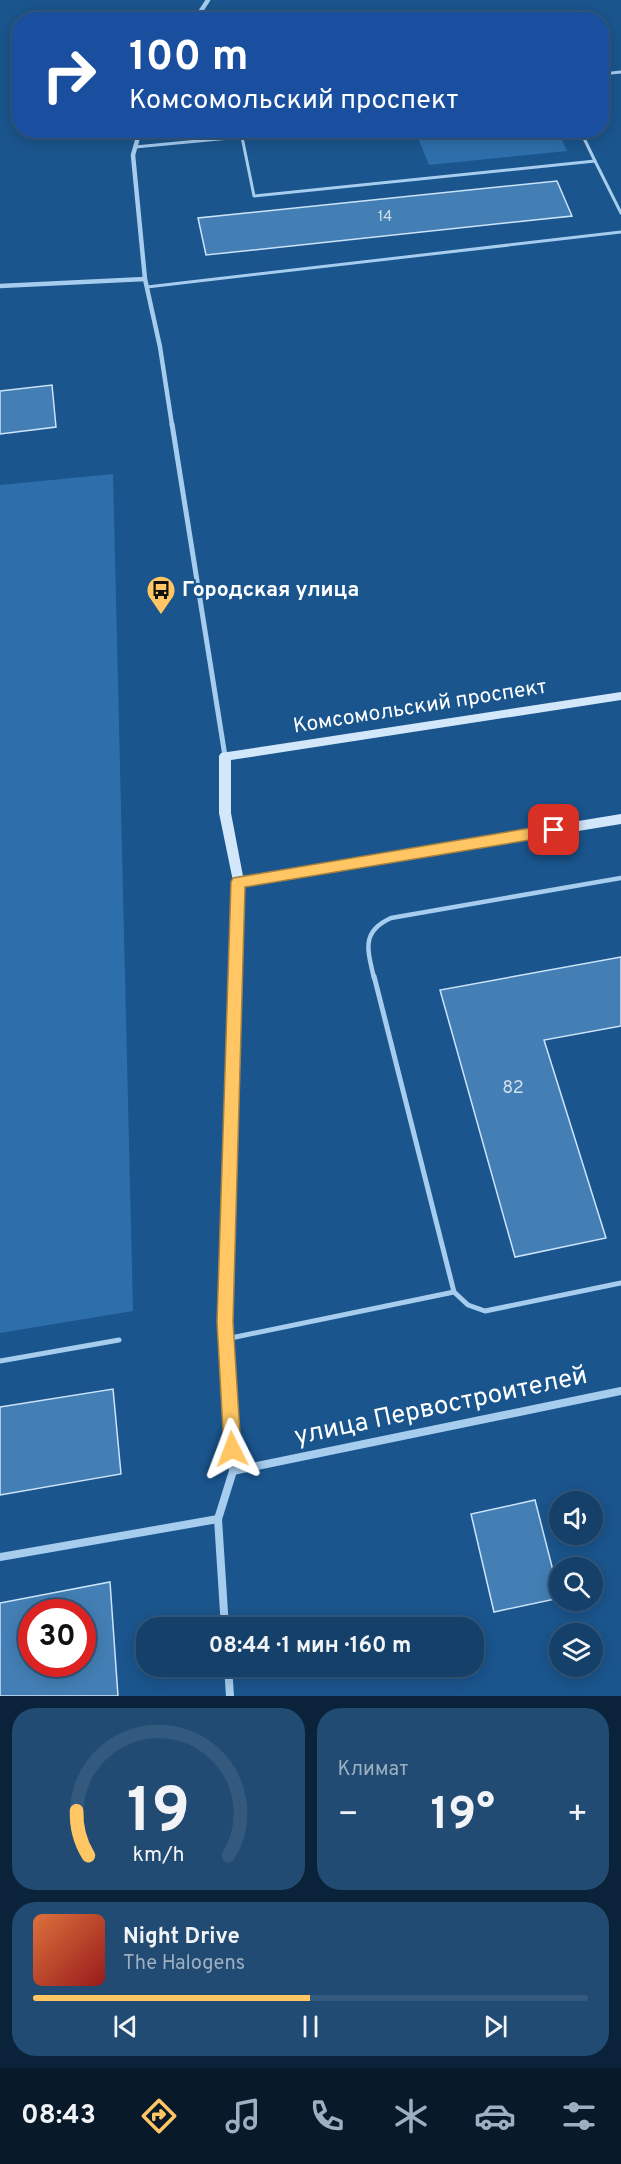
<!DOCTYPE html>
<html lang="ru">
<head>
<meta charset="utf-8">
<style>
	:root { --surface:#14406a; --page:#214b72; --text:#f1f3f6; --muted:#9dafc1; --line:#33597e; --accent:#ffc663 }
	body { margin:0; font-family:Overpass,sans-serif; background:var(--page); color:var(--text); height:100vh; display:flex; flex-direction:column; font-size:22px; white-space:nowrap }
	* { box-sizing:border-box; margin:0 }
	p { font-size:20px; color:var(--muted) }
	.icon { flex:none; width:33px; height:33px; fill:none; stroke:currentColor; stroke-width:2; stroke-linecap:round; stroke-linejoin:round }
	.map { position:relative; height:1696px; overflow:hidden }
	.drawer { display:flex; flex-direction:column; gap:12px; padding:12px; background:#0b233a; flex:1 }
	.drawer>* { flex:none }
	.hud { position:absolute; left:12px; top:12px; width:597px; height:126px; border-radius:24px; box-shadow:0 3px 15px #0003,0 0 0 2px var(--line); background:#1a4fa0; color:#fff; overflow:hidden }
	.controls { position:absolute; left:549px; top:1491px; display:grid; gap:12px }
	.controls a { display:grid; place-items:center; width:54px; height:54px; border-radius:50%; background:var(--surface); box-shadow:0 3px 15px #0003,0 0 0 2px var(--line); font-size:30px }
	.speed { position:absolute; left:18px; top:1599px; display:flex; gap:12px; font-size:30px; font-weight:700; text-align:center }
	.speed>* { display:grid; place-content:center; width:78px; height:78px; border-radius:50%; background:var(--surface); box-shadow:0 3px 15px #0003,0 0 0 2px var(--line); line-height:1 }
	.speed .limit { border:9px solid #d22; background:#fff; color:#111 }
	.pin { position:absolute; display:grid; place-items:center; width:51px; height:51px; color:#fff; margin:-26px; border-radius:12px; box-shadow:0 3px 9px #0006 }
	.me { position:absolute; width:66px; margin:-33px; rotate:357deg; stroke-linejoin:round; filter:drop-shadow(0 0 4px #0008) }
	.turn { display:flex; align-items:center; gap:21px; height:126px; padding:0 18px; font-size:27px }
	.turn .icon { width:78px; height:78px; stroke-width:2.5 }
	.turn b { display:block; font-size:42px; line-height:51px }
	.big { font-size:45px; font-weight:700; line-height:1.1 }
	.drawer .widget { flex:1; display:flex; flex-direction:column; justify-content:center; gap:9px; min-width:0; padding:0 21px; border-radius:24px; background:var(--page) }
	.drawer .dial { align-items:center; gap:0 }
	.dial svg { height:156px; overflow:visible; fill:none; stroke:var(--line); stroke-width:7; stroke-linecap:round; text-anchor:middle }
	.dial text { fill:var(--text); stroke:none }
	.song { display:flex; align-items:center; gap:18px }
	.cover { width:72px; height:72px; border-radius:9px; background:linear-gradient(135deg,hsl(20 70% 55%),hsl(0 70% 35%)) }
	.played { height:6px; border-radius:3px; background:linear-gradient(90deg,var(--accent) 50%,var(--line) 50%) }
	.keys { display:flex; justify-content:space-around; direction:ltr }
	.heat { display:flex; justify-content:space-between; align-items:center; font-size:33px; direction:ltr }
	.drawer .tiles { flex:1; display:grid; gap:12px; grid-template-columns:1fr 1fr }
	.widget:last-child { grid-column:span 2 }
	.trip { position:absolute; left:136px; top:1617px; width:348px; height:60px; border-radius:24px; background:var(--surface); box-shadow:0 3px 15px #0003,0 0 0 2px var(--line); font-weight:700; line-height:60px; text-align:center }
	.menu { display:flex; height:96px; justify-content:space-around; align-items:center; background:#081a2a; color:var(--muted) }
	.menu .icon { width:42px; height:42px }
	.menu .active { color:var(--accent) }
	.menu b { font-size:27px; color:var(--text) }
	.map>svg:first-child { display:block }
</style>
</head>
<body>
<div class="map">
<svg width="621" height="1696" viewBox="0 0 621 1696">
	<rect width="100%" height="100%" fill="#1a558d"/>
	<g fill="#2d6fab">
		<polygon points="436,131 558,131 567,151 429,165 416,133"/>
		<polygon points="113,474 133,1311 0,1333 0,485"/>
	</g>
	<g fill="#437fb5" stroke="#cce4fa" stroke-width="1.5" fill-rule="evenodd">
		<polygon points="557,181 572,216 206,255 198,218"/>
		<polygon points="52,385 56,427 0,434 0,391"/>
		<polygon points="621,957 621,1026 544,1040 606,1238 515,1257 440,990"/>
		<polygon points="113,1389 121,1474 0,1495 0,1407"/>
		<polygon points="535,1500 560,1598 494,1612 471,1514"/>
		<path d="M110,1582L118,1696H0V1603ZM32,1612H82V1664H32Z"/>
	</g>
	<g fill="none" stroke-linecap="round" stroke-linejoin="round">
		<g stroke="#a6ccee" stroke-width="3">
			<polyline points="602,74 621,72"/>
			<polyline points="580,130 595,161"/>
			<polyline points="242,137 254,196 595,161 621,213"/>
			<polyline points="135,147 314,130"/>
			<polyline points="147,287 621,232"/>
		</g>
		<path stroke="#a6ccee" stroke-width="4.5" d="M374,978C368,951 360,932 391,918L621,878"/>
		<g stroke="#a6ccee" stroke-width="5">
			<polyline points="374,976 454,1292"/>
			<polyline points="226,1339 454,1292 468,1305 485,1311 621,1283"/>
			<polyline points="0,1361 119,1340"/>
		</g>
		<g stroke="#a6ccee" stroke-width="4.5">
			<polyline points="195,20 208,0"/>
			<polyline points="140,130 133,155 145,279 160,347 172,425"/>
			<polyline points="0,286 145,279"/>
		</g>
		<g stroke="#a6ccee" stroke-width="5">
			<polyline points="172,424 225,756"/>
			<polyline points="235,978 238,882"/>
		</g>
		<g stroke="#a6ccee" stroke-width="8">
			<polyline points="233,1471 621,1391"/>
			<polyline points="0,1557 218,1519"/>
			<polyline points="225,1628 218,1519 233,1471 225,1322 235,976"/>
			<polyline points="228,1666 230,1696"/>
		</g>
		<polygon fill="#d3e7fa" fill-rule="evenodd" points="621,692 621,700 231,760 231,813 243,876 621,814 621,824 238,887 234,886 219,813 219,756 221,753"/>
	</g>
	<polygon fill="#ffc663" stroke="#a68140" stroke-width="1.5" points="554,824 559,826 561,830 559,834 554,836 245,887 233,1322 241,1449 238,1455 232,1458 226,1455 224,1449 217,1322 231,882 233,878"/>
	<defs>
		<g id="bus-pin" transform="scale(1.5)"><path d="M0 17L-7.5 6A9.5 9.5 0 1 1 7.5 6Z" fill="#ffc663" stroke="#1a558d"/><path d="M-5-6H5V4H4V6H2V4H-2V6H-4V4H-5ZM-3.5-4V0h7V-4ZM-3.5 1.2v1.5H-2V1.2ZM2 1.2v1.5H3.5V1.2Z" fill="#111"/></g>
	</defs>
	<g fill-rule="evenodd">
		<use href="#bus-pin" x="161" y="590"/>
	</g>
	<g text-anchor="middle" dominant-baseline="central" stroke-width="4.5" stroke-linejoin="round" paint-order="stroke">
		<g font-size="15" fill="#d0dfec">
			<text x="385" y="217">14</text>
		</g>
		<g font-size="18" fill="#d0dfec">
			<text x="513" y="1088">82</text>
		</g>
		<g font-size="21" font-weight="bold" fill="#fff" stroke="#1a558d" text-anchor="start">
			<text x="182" y="590">Городская улица</text>
		</g>
		<g font-size="21" fill="#fff" stroke="#1a558d">
			<text transform="translate(420 707) rotate(-9)">Комсомольский проспект</text>
		</g>
		<g font-size="26" fill="#fff" stroke="#1a558d">
			<text transform="translate(441 1407) rotate(-12)">улица Первостроителей</text>
		</g>
	</g>
</svg>
<div class="controls">
<a><svg class="icon" aria-label="sound" viewBox="0 0 24 24"><path d="M4 9h4l5-4v14l-5-4H4zM17 9q2 3 0 6"/></svg></a>
<a><svg class="icon" aria-label="search" viewBox="0 0 24 24"><circle cx="10" cy="10" r="6"/><path d="M15 15l6 6"/></svg></a>
<a><svg class="icon" aria-label="layers" viewBox="0 0 24 24"><path d="M12 4l9 5-9 5-9-5zM3 14l9 5 9-5"/></svg></a>
</div>
<div class="speed"><div class="limit">30</div></div>
<div class="pin" style="left:554px;top:830px;background:#d93025"><svg class="icon" aria-label="arrive" viewBox="0 0 24 24"><path d="M6 21V4h12l-3 4 3 4H6"/></svg></div>
<svg class="me" style="left:232px;top:1449px" viewBox="-20 -20 40 40"><path d="M0-17L14 15 0 8-14 15z" fill="#ffc663" stroke="#fff" stroke-width="4"/></svg>
<div class="trip">08:44 · 1 мин · 160 m</div>
<div class="hud">
<div class="turn"><svg class="icon" aria-label="right" viewBox="0 0 24 24"><path d="M7 20v-9h11M14 6l5 5-5 5"/></svg><div><b>100 m</b>Комсомольский проспект</div></div>
</div>
</div>
<section class="drawer">
<div class="tiles">
<div class="widget dial"><svg viewBox="0 0 100 80">
<path d="M14 69A42 42 0 1 1 86 69"/>
<path d="M14 69A42 42 0 0 1 8 46" stroke="#ffc663"/>
<text x="50" y="56" font-size="32" font-weight="700">19</text>
<text x="50" y="72" font-size="11">km/h</text>
</svg></div>
<div class="widget"><p>Климат</p>
<div class="heat"><a>−</a><b class="big">19°</b><a>+</a></div>
</div>
<div class="widget">
<div class="song"><i class="cover"></i><div><b>Night Drive</b><p>The Halogens</p></div></div>
<div class="played"></div>
<div class="keys"><svg class="icon" aria-label="previous" viewBox="0 0 24 24"><path d="M18 5L8 12l10 7zM5 5v14"/></svg><svg class="icon" aria-label="pause" viewBox="0 0 24 24"><path d="M8 5v14M16 5v14"/></svg><svg class="icon" aria-label="next" viewBox="0 0 24 24"><path d="M6 5l10 7-10 7zM19 5v14"/></svg></div>
</div>
</div>
</section>
<nav class="menu">
<b>08:43</b>
<svg class="icon active" aria-label="directions" viewBox="0 0 24 24"><path d="M12 3l9 9-9 9-9-9zM9 14v-3h6M13 9l2 2-2 2"/></svg>
<svg class="icon" aria-label="music" viewBox="0 0 24 24"><path d="M9 18V5l10-2v13"/><circle cx="6" cy="18" r="3"/><circle cx="16" cy="16" r="3"/></svg>
<svg class="icon" aria-label="phone" viewBox="0 0 24 24"><path d="M5 4h4l2 5-3 2q2 4 5 5l2-3 5 2v4C11 20 4 13 5 4z"/></svg>
<svg class="icon" aria-label="climate" viewBox="0 0 24 24"><path d="M12 3v18M4 7l16 10M4 17L20 7"/></svg>
<svg class="icon" aria-label="car" viewBox="0 0 24 24"><path d="M5 17H2v-5l4-1 3-4h7l3 4 3 1v5h-3M9 17h6M6 11h13"/><circle cx="7" cy="17" r="2"/><circle cx="17" cy="17" r="2"/></svg>
<svg class="icon" aria-label="filters" viewBox="0 0 24 24"><path d="M4 7h16M4 17h16"/><circle cx="9" cy="7" r="2"/><circle cx="15" cy="17" r="2"/></svg>
</nav>
</body>
</html>
